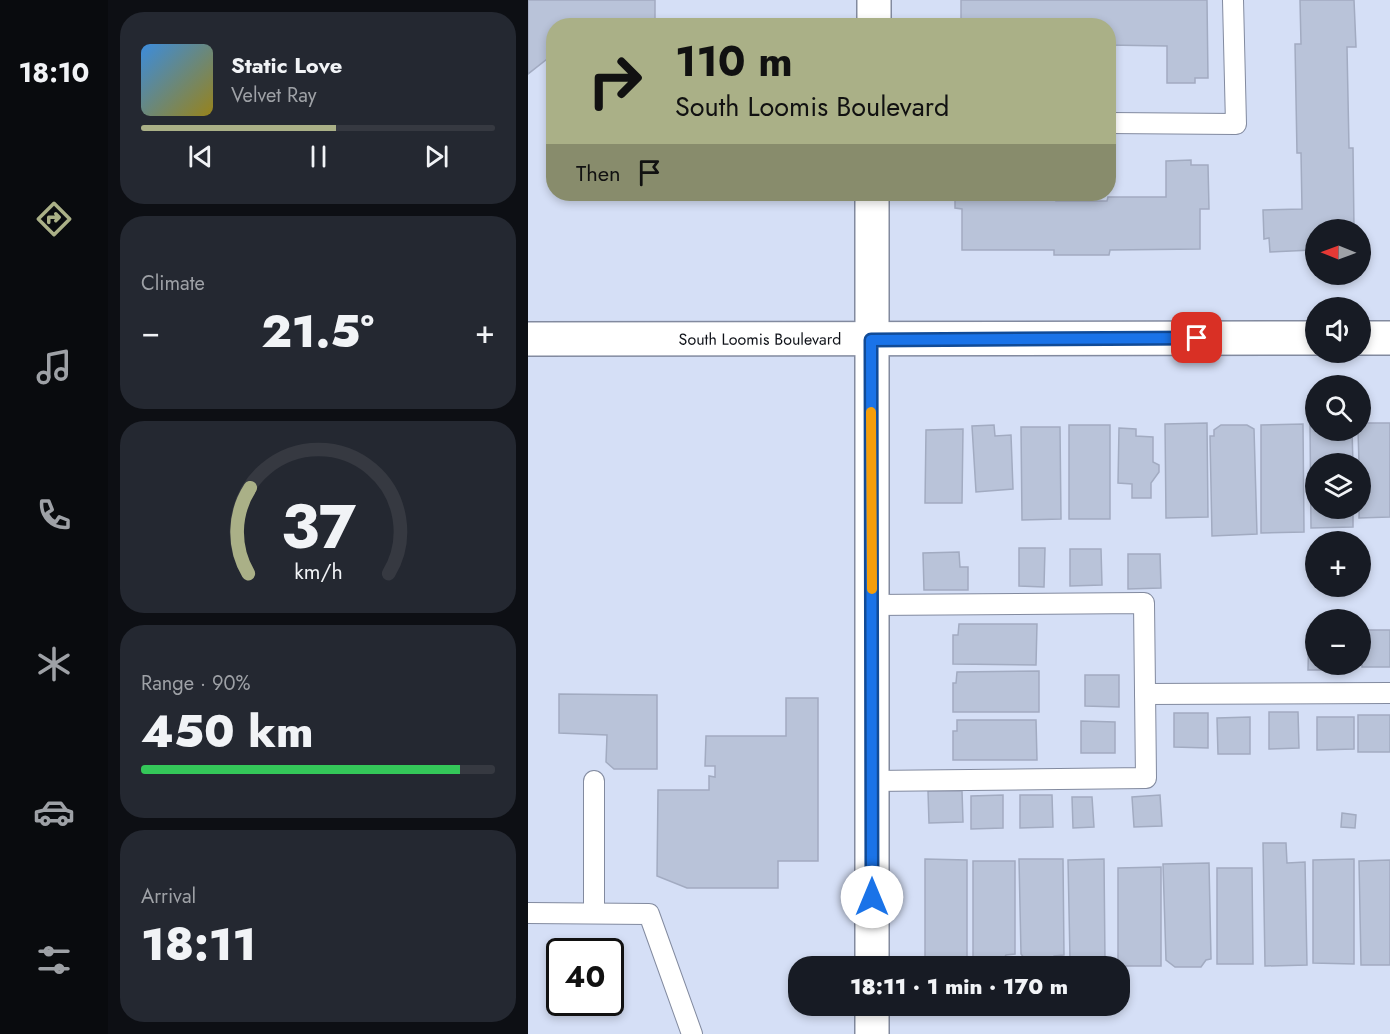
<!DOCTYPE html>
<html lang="en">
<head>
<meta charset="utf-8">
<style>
	:root { --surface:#171b24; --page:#242831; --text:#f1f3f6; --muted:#9ea1a6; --line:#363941; --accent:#aab087 }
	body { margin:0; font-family:Jost,sans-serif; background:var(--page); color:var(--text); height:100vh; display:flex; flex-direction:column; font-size:22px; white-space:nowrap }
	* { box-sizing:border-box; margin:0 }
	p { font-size:20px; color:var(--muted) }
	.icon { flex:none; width:33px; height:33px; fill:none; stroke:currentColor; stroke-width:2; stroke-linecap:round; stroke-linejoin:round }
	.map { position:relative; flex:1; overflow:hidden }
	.panel { display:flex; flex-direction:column; gap:12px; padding:12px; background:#0d0f14; width:420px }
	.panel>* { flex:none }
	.top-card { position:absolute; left:18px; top:18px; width:570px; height:183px; border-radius:24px; box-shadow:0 3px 9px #0003; background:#aab087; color:#111; overflow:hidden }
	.needle { width:39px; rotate:271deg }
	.buttons { position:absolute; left:777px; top:219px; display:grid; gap:12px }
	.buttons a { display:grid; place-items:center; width:66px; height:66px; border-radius:50%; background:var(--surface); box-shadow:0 3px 9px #0003; font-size:30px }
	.speed { position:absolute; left:18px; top:938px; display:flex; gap:12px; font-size:30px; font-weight:700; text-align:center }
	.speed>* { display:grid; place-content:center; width:78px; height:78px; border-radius:50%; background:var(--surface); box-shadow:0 3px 9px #0003; line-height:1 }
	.speed .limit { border:3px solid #111; border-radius:9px; background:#fff; color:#111 }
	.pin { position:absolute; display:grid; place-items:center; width:51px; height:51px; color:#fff; margin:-26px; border-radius:12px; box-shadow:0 3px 9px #0006 }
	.me { position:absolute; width:66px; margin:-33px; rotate:0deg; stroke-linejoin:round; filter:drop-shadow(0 0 4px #0008) }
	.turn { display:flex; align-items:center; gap:21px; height:126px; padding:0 30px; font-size:27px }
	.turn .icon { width:78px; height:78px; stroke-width:2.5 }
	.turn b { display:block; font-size:42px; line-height:51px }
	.then { display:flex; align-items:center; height:57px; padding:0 30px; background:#0003; gap:12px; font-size:22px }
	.big { font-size:45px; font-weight:800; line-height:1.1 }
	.panel .card { flex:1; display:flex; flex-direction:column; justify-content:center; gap:9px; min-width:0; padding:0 21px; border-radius:24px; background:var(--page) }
	.panel .dial { align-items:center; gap:0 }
	.dial svg { height:156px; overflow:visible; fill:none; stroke:var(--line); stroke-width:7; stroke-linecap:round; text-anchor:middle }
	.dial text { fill:var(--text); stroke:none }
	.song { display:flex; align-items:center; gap:18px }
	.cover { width:72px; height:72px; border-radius:9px; background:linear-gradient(135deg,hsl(210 70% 55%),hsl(50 70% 35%)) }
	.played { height:6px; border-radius:3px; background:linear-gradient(90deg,var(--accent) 55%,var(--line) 55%) }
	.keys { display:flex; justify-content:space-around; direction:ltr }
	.heat { display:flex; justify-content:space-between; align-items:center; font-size:33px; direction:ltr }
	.charge { height:9px; border-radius:4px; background:linear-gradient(90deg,#34c759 90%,var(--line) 0) }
	.trip { position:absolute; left:260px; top:956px; width:342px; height:60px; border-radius:24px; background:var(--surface); box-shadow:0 3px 9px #0003; font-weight:800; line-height:60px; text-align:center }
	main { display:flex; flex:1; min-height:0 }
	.menu { display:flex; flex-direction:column; width:108px; justify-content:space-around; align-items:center; background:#090b0e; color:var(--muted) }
	.menu .icon { width:42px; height:42px }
	.menu .active { color:var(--accent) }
	.menu b { font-size:27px; color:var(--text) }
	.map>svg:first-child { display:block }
</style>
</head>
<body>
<main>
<nav class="menu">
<b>18:10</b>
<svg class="icon active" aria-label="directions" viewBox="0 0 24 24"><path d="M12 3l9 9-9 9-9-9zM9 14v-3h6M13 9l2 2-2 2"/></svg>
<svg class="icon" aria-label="music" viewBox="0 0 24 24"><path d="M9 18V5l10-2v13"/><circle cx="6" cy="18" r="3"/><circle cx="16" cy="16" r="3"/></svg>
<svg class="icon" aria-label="phone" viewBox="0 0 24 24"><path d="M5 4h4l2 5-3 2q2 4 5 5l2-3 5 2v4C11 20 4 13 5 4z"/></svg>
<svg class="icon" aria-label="climate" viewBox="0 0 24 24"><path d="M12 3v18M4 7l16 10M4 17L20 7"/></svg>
<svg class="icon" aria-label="car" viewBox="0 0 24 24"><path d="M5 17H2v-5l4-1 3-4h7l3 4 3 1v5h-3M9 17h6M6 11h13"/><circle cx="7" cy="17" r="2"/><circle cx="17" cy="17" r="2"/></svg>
<svg class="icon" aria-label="filters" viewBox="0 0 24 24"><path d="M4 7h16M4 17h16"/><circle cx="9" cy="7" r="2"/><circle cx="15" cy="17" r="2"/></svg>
</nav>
<section class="panel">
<div class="card">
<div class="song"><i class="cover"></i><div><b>Static Love</b><p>Velvet Ray</p></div></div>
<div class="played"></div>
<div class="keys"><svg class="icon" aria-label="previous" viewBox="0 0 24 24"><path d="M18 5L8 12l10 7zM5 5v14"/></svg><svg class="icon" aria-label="pause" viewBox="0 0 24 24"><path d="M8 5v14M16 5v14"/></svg><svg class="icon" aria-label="next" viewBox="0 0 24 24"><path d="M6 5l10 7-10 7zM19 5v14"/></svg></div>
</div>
<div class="card"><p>Climate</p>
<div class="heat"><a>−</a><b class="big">21.5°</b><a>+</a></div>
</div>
<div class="card dial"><svg viewBox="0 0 100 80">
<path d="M14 69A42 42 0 1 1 86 69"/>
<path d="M14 69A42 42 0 0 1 15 25" stroke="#aab087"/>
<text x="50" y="56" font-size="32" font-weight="700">37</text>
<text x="50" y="72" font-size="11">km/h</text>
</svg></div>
<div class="card"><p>Range · 90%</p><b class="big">450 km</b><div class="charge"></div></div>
<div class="card"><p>Arrival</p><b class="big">18:11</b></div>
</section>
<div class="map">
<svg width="862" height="1034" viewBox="0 0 862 1034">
	<rect width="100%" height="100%" fill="#d5dff6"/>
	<g fill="#b9c3d9" stroke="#a2abc1" stroke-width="1.5">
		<polygon points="0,0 127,0 127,26 26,26 26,56 23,56 0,74"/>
		<polygon points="433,0 679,0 680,78 667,78 667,83 639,83 639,46 580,45 580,26 433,26"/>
		<polygon points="772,0 826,0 828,47 819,47 821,148 825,148 826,230 788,230 788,242 784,242 784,250 742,252 741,238 736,239 735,210 774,209 773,153 769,153 767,44 773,44"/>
		<polygon points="663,160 663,165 680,165 681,209 672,209 672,249 582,250 581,255 526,255 526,250 434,250 434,209 427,208 427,194 468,194 468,197 528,197 528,201 579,201 580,197 638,197 638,161"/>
		<polygon points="679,423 680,517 638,518 637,424"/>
		<polygon points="782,423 788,424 788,430 824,430 825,464 788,464 788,508 825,508 825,527 783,528"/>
		<polygon points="832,423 862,423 862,517 831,518 832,464 831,464 830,430 832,430"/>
		<polygon points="775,424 776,532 733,533 733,425"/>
		<polygon points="466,425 467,436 483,435 485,489 448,492 444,426"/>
		<rect x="541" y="425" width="41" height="94"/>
		<polygon points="693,425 719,425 726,429 729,534 684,536 682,436 686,436 686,430"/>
		<polygon points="493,427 532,427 533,519 494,520"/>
		<polygon points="591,428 608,429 608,436 625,437 625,462 631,465 631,472 623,483 623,498 604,498 604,484 590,483"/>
		<polygon points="435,429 434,503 397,503 398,430"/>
		<polygon points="491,548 517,548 516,587 491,586"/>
		<polygon points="542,549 573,549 574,585 542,586"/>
		<polygon points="431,552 432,567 440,567 440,590 396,590 395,553"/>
		<polygon points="600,554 632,554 633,588 600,589"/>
		<polygon points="431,624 509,624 508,665 425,664 425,635 430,635"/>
		<rect x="834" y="630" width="28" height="37"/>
		<polygon points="781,632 788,632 788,664 818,664 818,670 780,670"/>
		<polygon points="511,671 511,712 425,712 425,683 428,683 429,672"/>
		<polygon points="557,675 591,675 591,707 557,706"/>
		<polygon points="31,694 129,695 129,769 86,769 78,762 79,735 31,733"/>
		<polygon points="258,698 290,698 290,861 250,861 250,888 159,888 129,876 130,790 181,790 181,776 187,777 187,766 177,766 178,736 258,736"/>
		<polygon points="741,712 770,712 771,748 741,749"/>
		<polygon points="646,713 680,713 680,748 646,747"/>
		<rect x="830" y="715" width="32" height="37"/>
		<polygon points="722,717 722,754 690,754 689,718"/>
		<polygon points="789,717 826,717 826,749 789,750"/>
		<polygon points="429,720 508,720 509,760 425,760 425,731 429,731"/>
		<polygon points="553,721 587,722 587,753 553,753"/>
		<polygon points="400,791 434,791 435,822 401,823"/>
		<polygon points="475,795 475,828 443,829 443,796"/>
		<polygon points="492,795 524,795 525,827 492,828"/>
		<polygon points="632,795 634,826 606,827 604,797"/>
		<polygon points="544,797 564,797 566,827 545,828"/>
		<polygon points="814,813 828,815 827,828 813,827"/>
		<polygon points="735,843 758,843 759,863 777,862 779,965 737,966"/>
		<polygon points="397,859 439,860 439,965 397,966"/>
		<polygon points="491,859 535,859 536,955 526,956 521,966 502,966 493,954"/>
		<polygon points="576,859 577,961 567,961 564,966 547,966 542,959 540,860"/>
		<polygon points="826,859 826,964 785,963 785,860"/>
		<polygon points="862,860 862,965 833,965 831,861"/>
		<polygon points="445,861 487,861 487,954 478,955 471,966 451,966 445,960"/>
		<polygon points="681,863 683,959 678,960 673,967 647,967 638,960 635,864"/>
		<polygon points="633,867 633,966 590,966 590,868"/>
		<polygon points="689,868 724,868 725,964 689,964"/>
	</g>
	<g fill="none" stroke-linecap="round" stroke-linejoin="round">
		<g stroke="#828a9f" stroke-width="22">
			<g id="lane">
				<polyline points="580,123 708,124 705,0"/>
				<polyline points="617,694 862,693"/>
				<polyline points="66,781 66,912"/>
				<polyline points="343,781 618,778 616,603 343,605"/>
				<polyline points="0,913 121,914 164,1034"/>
			</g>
		</g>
		<g stroke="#828a9f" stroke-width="36">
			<g id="secondary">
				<polyline points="346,26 346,0"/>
				<polyline points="832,338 862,338"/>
				<path id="s1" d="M0,339L788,338"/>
				<polyline points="344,966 344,194"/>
				<polyline points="344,1005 344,1034"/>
			</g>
		</g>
		<use href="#lane" stroke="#fff" stroke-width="20"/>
		<use href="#secondary" stroke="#fff" stroke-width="33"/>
	</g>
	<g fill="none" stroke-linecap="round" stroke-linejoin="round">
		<g stroke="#114b97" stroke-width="15">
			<polyline id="route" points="344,897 343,340 669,338"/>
		</g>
		<use href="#route" stroke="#1a73e8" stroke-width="10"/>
		<polyline stroke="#f59e0b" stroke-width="10" points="343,412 344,589"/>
	</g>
	<g text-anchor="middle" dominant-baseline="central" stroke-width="6" stroke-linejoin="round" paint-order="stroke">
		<g font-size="16" fill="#0e1118" stroke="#d5dff6">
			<text stroke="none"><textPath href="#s1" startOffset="232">South Loomis Boulevard</textPath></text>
		</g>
	</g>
</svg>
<div class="buttons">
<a><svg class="needle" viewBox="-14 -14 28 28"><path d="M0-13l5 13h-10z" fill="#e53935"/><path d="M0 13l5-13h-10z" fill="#9ea1a6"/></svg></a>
<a><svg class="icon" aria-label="sound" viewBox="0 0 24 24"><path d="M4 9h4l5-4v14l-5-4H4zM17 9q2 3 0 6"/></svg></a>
<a><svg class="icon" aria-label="search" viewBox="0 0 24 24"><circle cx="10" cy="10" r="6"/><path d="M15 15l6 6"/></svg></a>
<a><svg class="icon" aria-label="layers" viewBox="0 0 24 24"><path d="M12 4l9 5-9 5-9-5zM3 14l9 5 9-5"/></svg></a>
<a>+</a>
<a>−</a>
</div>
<div class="speed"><div class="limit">40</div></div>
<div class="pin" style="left:669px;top:338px;background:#d93025"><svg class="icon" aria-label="arrive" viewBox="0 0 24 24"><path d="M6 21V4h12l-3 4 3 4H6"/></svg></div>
<svg class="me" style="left:344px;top:897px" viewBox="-20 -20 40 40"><circle r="19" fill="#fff"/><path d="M0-13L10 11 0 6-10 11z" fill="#1a73e8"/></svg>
<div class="trip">18:11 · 1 min · 170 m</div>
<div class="top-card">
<div class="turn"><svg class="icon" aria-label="right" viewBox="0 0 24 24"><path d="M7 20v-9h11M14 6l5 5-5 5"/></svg><div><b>110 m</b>South Loomis Boulevard</div></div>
<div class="then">Then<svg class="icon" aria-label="arrive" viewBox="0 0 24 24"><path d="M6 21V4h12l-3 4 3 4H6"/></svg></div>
</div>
</div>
</main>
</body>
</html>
